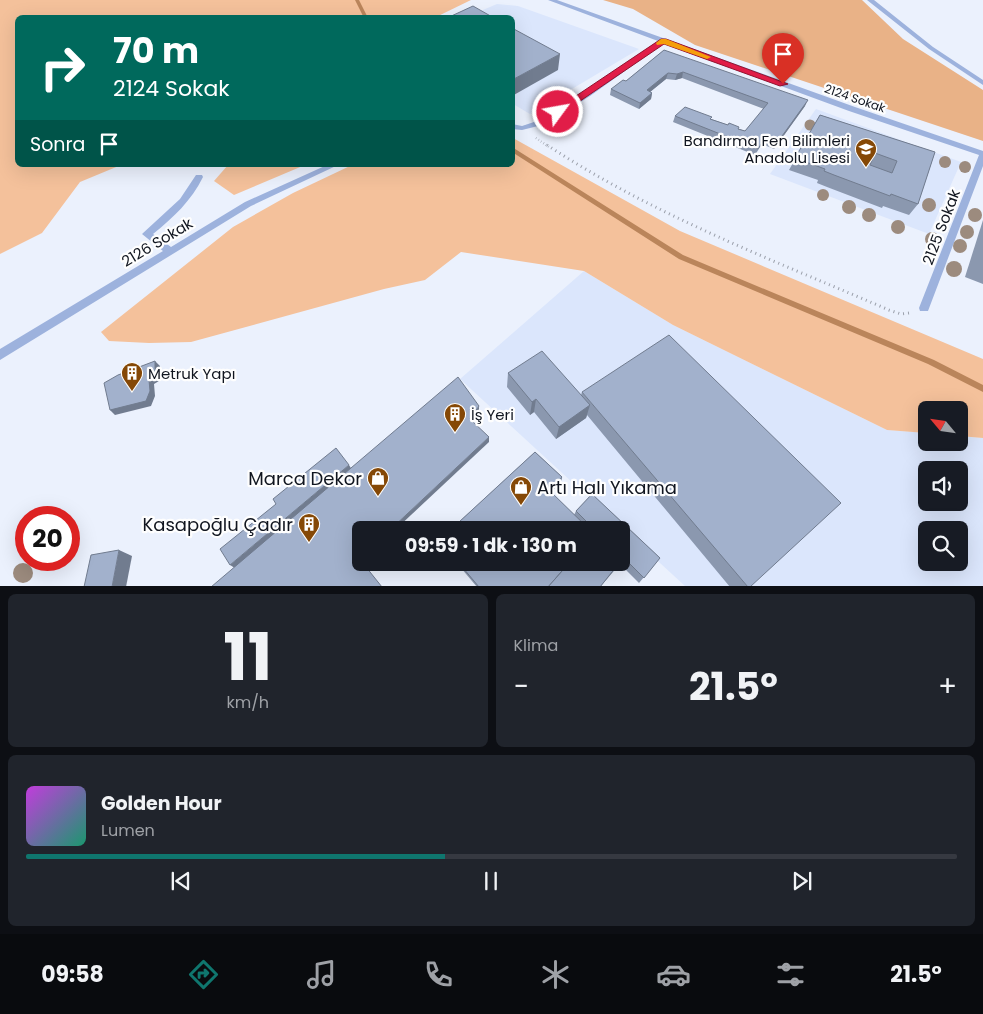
<!DOCTYPE html>
<html lang="tr">
<head>
<meta charset="utf-8">
<style>
	:root { --surface:#171b24; --page:#20242c; --text:#f1f3f6; --muted:#9ea1a6; --line:#363941; --accent:#0f766e }
	body { margin:0; font-family:Poppins,sans-serif; background:var(--page); color:var(--text); height:100vh; display:flex; flex-direction:column; font-size:19px; white-space:nowrap }
	* { box-sizing:border-box; margin:0 }
	p { font-size:16px; color:var(--muted) }
	.icon { flex:none; width:28px; height:28px; fill:none; stroke:currentColor; stroke-width:2; stroke-linecap:round; stroke-linejoin:round }
	.map { position:relative; height:586px; overflow:hidden }
	.side { display:flex; flex-direction:column; gap:8px; padding:8px; background:#0d0f14; flex:1 }
	.side>* { flex:none }
	.hud { position:absolute; left:15px; top:15px; width:500px; height:152px; border-radius:8px; box-shadow:0 5px 20px #0002; background:#00695c; color:#fff; overflow:hidden }
	.needle { width:32px; rotate:299deg }
	.buttons { position:absolute; left:918px; top:401px; display:grid; gap:10px }
	.buttons a { display:grid; place-items:center; width:50px; height:50px; border-radius:8px; background:var(--surface); box-shadow:0 5px 20px #0002; font-size:25px }
	.speed { position:absolute; left:15px; top:506px; display:flex; gap:10px; font-size:25px; font-weight:700; text-align:center }
	.speed>* { display:grid; place-content:center; width:65px; height:65px; border-radius:50%; background:var(--surface); box-shadow:0 5px 20px #0002; line-height:1 }
	.speed .limit { border:8px solid #d22; background:#fff; color:#111 }
	.pin { position:absolute; display:grid; place-items:center; width:42px; height:42px; color:#fff; margin:-51px -21px; border-radius:50% 50% 50% 0; rotate:-45deg; box-shadow:0 0 5px #0007 }
	.pin .icon { rotate:45deg }
	.me { position:absolute; width:55px; margin:-28px; rotate:58deg; stroke-linejoin:round; filter:drop-shadow(0 0 4px #0008) }
	.turn { display:flex; align-items:center; gap:18px; height:105px; padding:0 15px; font-size:22px }
	.turn .icon { width:65px; height:65px; stroke-width:2.5 }
	.turn b { display:block; font-size:35px; line-height:42px }
	.then { display:flex; align-items:center; height:48px; padding:0 15px; background:#0003; gap:10px; font-size:19px }
	.big { font-size:38px; font-weight:700; line-height:1.1 }
	.side .tile { flex:1; display:flex; flex-direction:column; justify-content:center; gap:8px; min-width:0; padding:0 18px; border-radius:8px; background:var(--page) }
	.side .dial { align-items:center; gap:0 }
	.dial b { font-size:65px; line-height:1 }
	.song { display:flex; align-items:center; gap:15px }
	.cover { width:60px; height:60px; border-radius:8px; background:linear-gradient(135deg,hsl(290 70% 55%),hsl(160 70% 35%)) }
	.played { height:5px; border-radius:2px; background:linear-gradient(90deg,var(--accent) 45%,var(--line) 45%) }
	.keys { display:flex; justify-content:space-around; direction:ltr }
	.heat { display:flex; justify-content:space-between; align-items:center; font-size:28px; direction:ltr }
	.side .tiles { flex:1; display:grid; gap:8px; grid-template-columns:1fr 1fr }
	.tile:last-child { grid-column:span 2 }
	.trip { position:absolute; left:352px; top:521px; width:278px; height:50px; border-radius:8px; background:var(--surface); box-shadow:0 5px 20px #0002; font-weight:700; line-height:50px; text-align:center }
	.tabs { display:flex; height:80px; justify-content:space-around; align-items:center; background:#090b0e; color:var(--muted) }
	.tabs .icon { width:35px; height:35px }
	.tabs .active { color:var(--accent) }
	.tabs b { font-size:22px; color:var(--text) }
	.map>svg:first-child { display:block }
</style>
</head>
<body>
<div class="map">
<svg width="983" height="587" viewBox="0 0 983 587">
	<rect width="100%" height="100%" fill="#ebf1fd"/>
	<g fill="#dbe6fc" fill-rule="evenodd">
		<polygon points="497,4 518,6 639,49 530,114 513,104 512,18 464,18"/>
		<polygon points="816,109 961,162 929,234 770,174"/>
		<path d="M584,271L673,325L887,430L926,433V442H959V436L983,438V586H685L460,379ZM926,470H959V502H926ZM926,530H959V562H926Z"/>
	</g>
	<g fill="#f4c19b">
		<polygon points="0,0 471,0 434,18 18,18 18,165 121,165 80,182 42,233 0,254"/>
		<polygon points="513,138 680,231 983,359 983,438 959,436 959,410 926,410 926,433 887,430 673,325 584,271 461,252 425,280 384,289 191,342 149,343 109,341 101,332 233,227 293,193 352,165 512,165"/>
		<polygon points="228,165 305,165 234,195 214,181"/>
	</g>
	<polygon fill="#e9b287" points="603,0 862,0 903,39 983,90 983,141 695,45 633,9"/>
	<g fill="none" stroke-linecap="round" stroke-linejoin="round">
		<g fill="#ba855b" fill-rule="evenodd">
			<polygon points="355,0 359,0 368,18 364,18"/>
			<polygon points="512,147 683,255 934,360 983,385 983,392 928,364 679,259 512,152"/>
		</g>
		<polyline stroke="#9ba0ab" stroke-width="2.5" stroke-dasharray="0.5 2.5" stroke-linecap="butt" points="536,138 549,147"/>
		<path stroke="#9ba0ab" stroke-width="3" stroke-dasharray="1 4" stroke-linecap="butt" d="M547,145C653,215 773,260 889,310L901,314L909,313"/>
		<g fill="#9db2dd" fill-rule="evenodd">
			<polygon points="548,0 557,0 855,107 983,151 983,166 928,311 920,311 919,308 979,155 849,111 664,43 590,96 546,124 522,130 512,129 512,124 522,126 540,120 584,92 658,41"/>
			<polygon points="867,0 874,0 933,47 983,80 983,85 929,49"/>
			<path d="M327,165H338L251,206L0,360V349L163,251L142,234L180,199L196,175H202L203,177C191,201 174,217 153,234L171,247L245,202Z"/>
		</g>
	</g>
	<g fill="#9c8b7e">
		<circle cx="810" cy="125" r="5.5"/>
		<circle cx="945" cy="162" r="6"/>
		<circle cx="965" cy="167" r="6"/>
		<circle cx="823" cy="195" r="6"/>
		<circle cx="929" cy="205" r="7"/>
		<circle cx="849" cy="207" r="7"/>
		<circle cx="869" cy="215" r="7"/>
		<circle cx="975" cy="215" r="7"/>
		<circle cx="898" cy="227" r="7"/>
		<circle cx="967" cy="232" r="7"/>
		<circle cx="932" cy="239" r="7"/>
		<circle cx="960" cy="246" r="7"/>
		<circle cx="954" cy="269" r="8"/>
		<circle cx="23" cy="573" r="10"/>
	</g>
	<g fill="#8b98af">
		<polygon points="664,50 805,106 774,149 762,144 755,155 673,122 675,116 711,119 745,131 764,109 682,78 675,80 666,79 650,92 652,93 651,99 639,109 610,95 611,89 626,81"/>
		<polygon points="820,115 935,152 918,204 909,215 883,206 882,208 827,187 817,183 818,180 789,170"/>
		<polygon points="983,220 983,284 965,277"/>
		<polygon points="508,373 581,395 582,392 750,587 730,587 587,415 586,418 556,439 534,412 530,415 507,387"/>
		<polygon points="535,452 562,477 561,481 551,492 574,515 576,511 592,494 660,558 639,583 620,564 600,587 477,587 456,562 621,562 621,530 454,530 459,522"/>
	</g>
	<g fill="#717c8f">
		<polygon points="560,54 558,70 512,96 512,80"/>
		<polygon points="683,72 682,78 675,80 677,74"/>
		<polygon points="668,73 666,79 645,96 647,90"/>
		<polygon points="652,93 651,99 639,109 640,103"/>
		<polygon points="808,100 805,106 774,149 777,143"/>
		<polygon points="155,361 160,366 159,381 154,384 155,396 151,406 115,415 110,410 149,380"/>
		<polygon points="536,399 534,412 530,415 532,402"/>
		<polygon points="590,405 586,418 556,439 559,427"/>
		<polygon points="479,406 479,410 470,423 470,419"/>
		<polygon points="489,437 489,442 395,530 390,530"/>
		<polygon points="349,465 354,473 238,570 230,565"/>
		<polygon points="562,477 561,481 549,495 550,491"/>
		<polygon points="119,550 132,556 126,587 112,587"/>
	</g>
	<g fill="#a2b1cc" stroke="#717c8f" fill-rule="evenodd">
		<polygon points="473,6 494,18 447,18"/>
		<polygon points="512,28 560,54 512,80"/>
		<polygon points="664,50 808,100 777,143 765,138 758,149 675,116 685,107 712,117 710,119 728,125 729,123 739,127 738,129 745,131 768,103 683,72 677,74 668,73 647,90 652,93 640,103 611,89 623,80 626,81"/>
		<path d="M820,115L935,152L918,204L891,194L890,196L834,175L824,171L825,169L795,158ZM875,153L897,161L892,173L870,165Z"/>
		<polygon points="669,335 841,503 750,587 748,587 582,392"/>
		<polygon points="542,351 590,405 559,427 536,399 532,402 508,373"/>
		<polygon points="155,361 155,376 149,380 150,391 146,401 110,410 104,383 118,375"/>
		<polygon points="458,377 479,406 470,419 489,437 390,530 361,530 361,556 359,558 361,561 361,562 362,562 382,587 211,587"/>
		<polygon points="336,448 349,465 230,565 220,549 276,504 273,499"/>
		<polygon points="535,452 562,477 550,491 590,530 454,530 459,522"/>
		<polygon points="592,494 660,558 644,578 624,558 621,561 621,530 595,530 576,511"/>
		<polygon points="119,550 112,587 84,587 91,555"/>
		<polygon points="458,562 570,562 548,587 479,587"/>
		<polygon points="570,562 620,562 600,587 548,587"/>
	</g>
	<polygon fill="#e11d48" stroke="#92132f" points="661,39 666,39 788,84 780,86 664,44 561,114 555,114 555,110"/>
	<polygon fill="#f59e0b" points="661,39 666,39 711,57 707,59 664,44 657,45 656,43"/>
	<defs>
		<g id="school-pin" transform="scale(1.125)"><path d="M0 17L-7.5 6A9.5 9.5 0 1 1 7.5 6Z" fill="#854806" stroke="#fefefe"/><path d="M0-5L7-2L0 1L-7-2ZM-4 1L0 2.5L4 1V4Q0 6-4 4Z" fill="#fff"/></g>
		<g id="building-pin" transform="scale(1.125)"><path d="M0 17L-7.5 6A9.5 9.5 0 1 1 7.5 6Z" fill="#854806" stroke="#fefefe"/><path d="M-4-6H4V6H1V3H-1V6H-4ZM-2.5-4.3h1.7v1.8h-1.7ZM.8-4.3h1.7v1.8H.8ZM-2.5-1h1.7V.8h-1.7ZM.8-1h1.7V.8H.8Z" fill="#fff"/></g>
		<g id="shop-pin" transform="scale(1.125)"><path d="M0 17L-7.5 6A9.5 9.5 0 1 1 7.5 6Z" fill="#854806" stroke="#fefefe"/><path d="M-5-2.5h2.3a2.7 3.5 0 0 1 5.4 0H5L5.5 6h-11ZM-1.5-2.5h3a1.5 2.3 0 0 0-3 0Z" fill="#fff"/></g>
	</defs>
	<g fill-rule="evenodd">
		<use href="#school-pin" x="866" y="149"/>
		<use href="#building-pin" x="132" y="373"/>
		<use href="#building-pin" x="455" y="414"/>
		<use href="#shop-pin" x="378" y="478"/>
		<use href="#shop-pin" x="521" y="487"/>
		<use href="#building-pin" x="309" y="524"/>
	</g>
	<g text-anchor="middle" dominant-baseline="central" stroke-width="4.5" stroke-linejoin="round" paint-order="stroke">
		<g font-size="12" fill="#10151f" stroke="#fefefe">
			<text transform="translate(855 98) rotate(19)">2124 Sokak</text>
		</g>
		<g font-size="15" fill="#10151f" stroke="#fefefe" text-anchor="start">
			<text x="850" y="140" text-anchor="end">Bandırma Fen Bilimleri<tspan x="850" dy="17">Anadolu Lisesi</tspan></text>
			<text x="148" y="373">Metruk Yapı</text>
			<text x="471" y="414">İş Yeri</text>
		</g>
		<g font-size="15" fill="#10151f" stroke="#fefefe">
			<text transform="translate(941 227) rotate(-69)">2125 Sokak</text>
			<text transform="translate(157 242) rotate(-31)">2126 Sokak</text>
		</g>
		<g font-size="18" fill="#10151f" stroke="#fefefe" text-anchor="end">
			<text x="362" y="478">Marca Dekor</text>
			<text x="537" y="487" text-anchor="start">Artı Halı Yıkama</text>
			<text x="293" y="524">Kasapoğlu Çadır</text>
		</g>
	</g>
</svg>
<div class="buttons">
<a><svg class="needle" viewBox="-14 -14 28 28"><path d="M0-13l5 13h-10z" fill="#e53935"/><path d="M0 13l5-13h-10z" fill="#9ea1a6"/></svg></a>
<a><svg class="icon" aria-label="sound" viewBox="0 0 24 24"><path d="M4 9h4l5-4v14l-5-4H4zM17 9q2 3 0 6"/></svg></a>
<a><svg class="icon" aria-label="search" viewBox="0 0 24 24"><circle cx="10" cy="10" r="6"/><path d="M15 15l6 6"/></svg></a>
</div>
<div class="speed"><div class="limit">20</div></div>
<div class="pin" style="left:783px;top:84px;background:#d93025"><svg class="icon" aria-label="arrive" viewBox="0 0 24 24"><path d="M6 21V4h12l-3 4 3 4H6"/></svg></div>
<svg class="me" style="left:558px;top:112px" viewBox="-20 -20 40 40"><circle r="17" fill="#e11d48" stroke="#fff" stroke-width="3"/><path d="M0-11L8 9 0 5-8 9z" fill="#fff"/></svg>
<div class="trip">09:59 · 1 dk · 130 m</div>
<div class="hud">
<div class="turn"><svg class="icon" aria-label="right" viewBox="0 0 24 24"><path d="M7 20v-9h11M14 6l5 5-5 5"/></svg><div><b>70 m</b>2124 Sokak</div></div>
<div class="then">Sonra<svg class="icon" aria-label="arrive" viewBox="0 0 24 24"><path d="M6 21V4h12l-3 4 3 4H6"/></svg></div>
</div>
</div>
<section class="side">
<div class="tiles">
<div class="tile dial"><b>11</b><p>km/h</p></div>
<div class="tile"><p>Klima</p>
<div class="heat"><a>−</a><b class="big">21.5°</b><a>+</a></div>
</div>
<div class="tile">
<div class="song"><i class="cover"></i><div><b>Golden Hour</b><p>Lumen</p></div></div>
<div class="played"></div>
<div class="keys"><svg class="icon" aria-label="previous" viewBox="0 0 24 24"><path d="M18 5L8 12l10 7zM5 5v14"/></svg><svg class="icon" aria-label="pause" viewBox="0 0 24 24"><path d="M8 5v14M16 5v14"/></svg><svg class="icon" aria-label="next" viewBox="0 0 24 24"><path d="M6 5l10 7-10 7zM19 5v14"/></svg></div>
</div>
</div>
</section>
<nav class="tabs">
<b>09:58</b>
<svg class="icon active" aria-label="directions" viewBox="0 0 24 24"><path d="M12 3l9 9-9 9-9-9zM9 14v-3h6M13 9l2 2-2 2"/></svg>
<svg class="icon" aria-label="music" viewBox="0 0 24 24"><path d="M9 18V5l10-2v13"/><circle cx="6" cy="18" r="3"/><circle cx="16" cy="16" r="3"/></svg>
<svg class="icon" aria-label="phone" viewBox="0 0 24 24"><path d="M5 4h4l2 5-3 2q2 4 5 5l2-3 5 2v4C11 20 4 13 5 4z"/></svg>
<svg class="icon" aria-label="climate" viewBox="0 0 24 24"><path d="M12 3v18M4 7l16 10M4 17L20 7"/></svg>
<svg class="icon" aria-label="car" viewBox="0 0 24 24"><path d="M5 17H2v-5l4-1 3-4h7l3 4 3 1v5h-3M9 17h6M6 11h13"/><circle cx="7" cy="17" r="2"/><circle cx="17" cy="17" r="2"/></svg>
<svg class="icon" aria-label="filters" viewBox="0 0 24 24"><path d="M4 7h16M4 17h16"/><circle cx="9" cy="7" r="2"/><circle cx="15" cy="17" r="2"/></svg>
<b>21.5°</b>
</nav>
</body>
</html>
